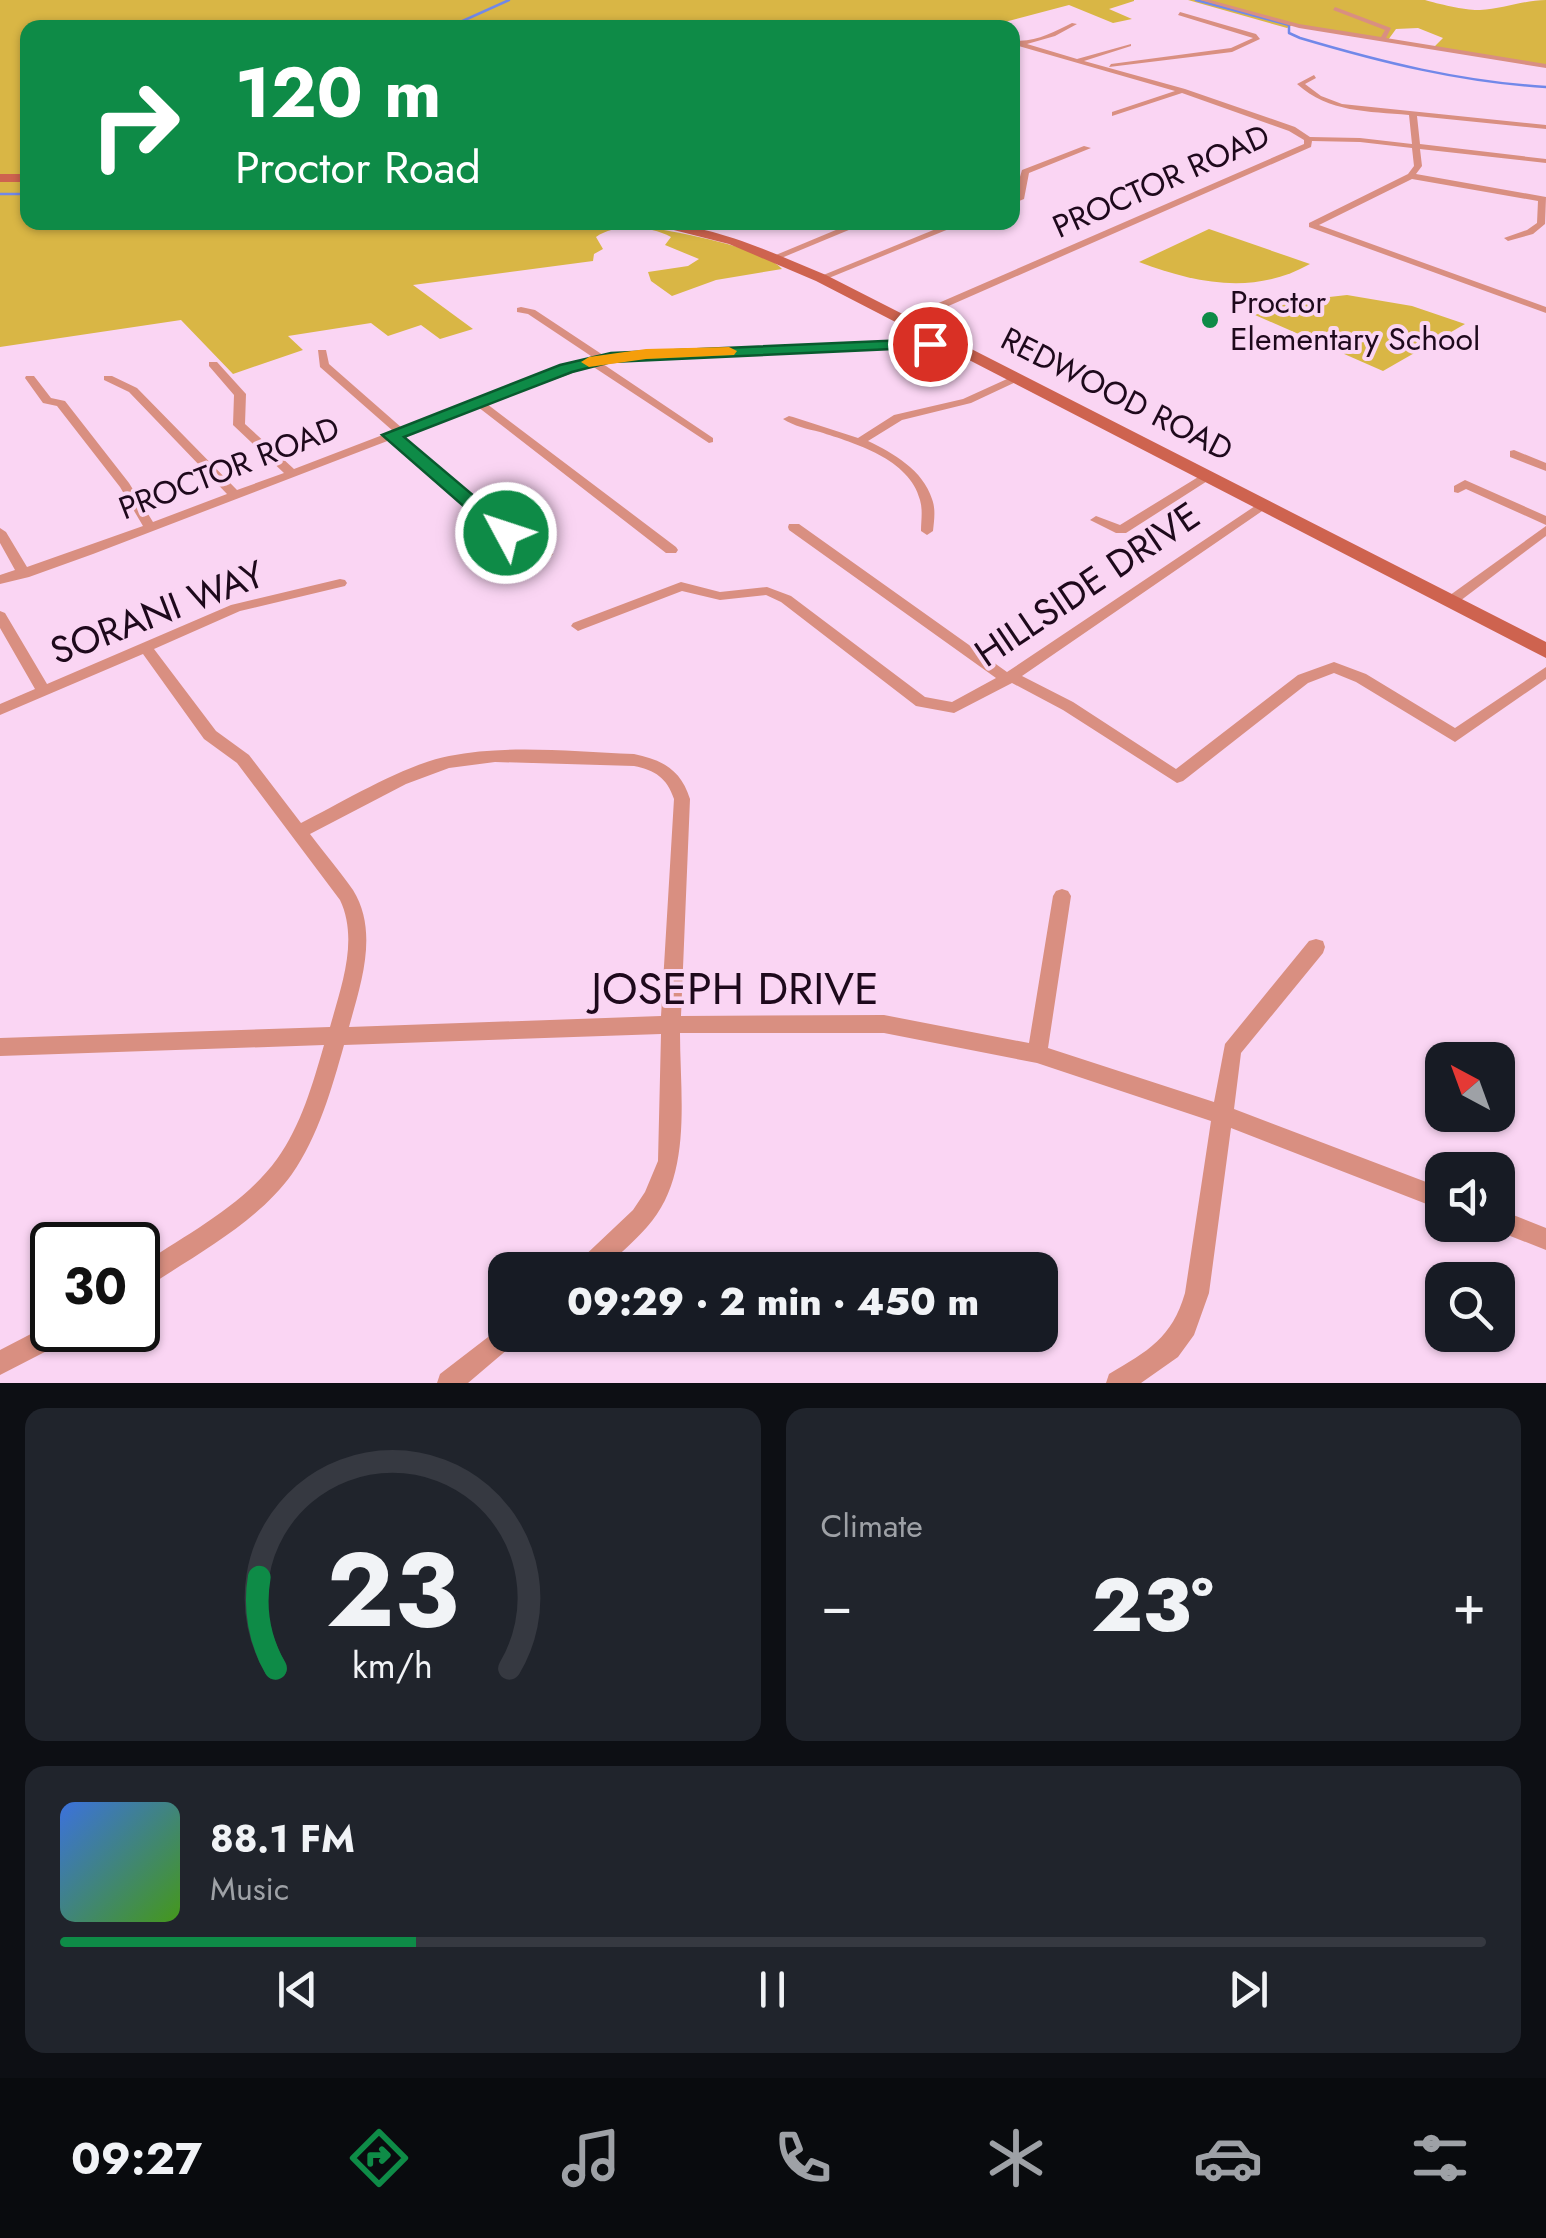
<!DOCTYPE html>
<html lang="en">
<head>
<meta charset="utf-8">
<style>
	:root { --surface:#171b24; --page:#20242c; --text:#f1f3f6; --muted:#9ea1a6; --line:#363941; --accent:#0e8b47 }
	body { margin:0; font-family:Jost,sans-serif; background:var(--page); color:var(--text); height:100vh; display:flex; flex-direction:column; font-size:38px; white-space:nowrap }
	* { box-sizing:border-box; margin:0 }
	p { font-size:32px; color:var(--muted) }
	.icon { flex:none; width:55px; height:55px; fill:none; stroke:currentColor; stroke-width:2; stroke-linecap:round; stroke-linejoin:round }
	.map { position:relative; height:1383px; overflow:hidden }
	.details { display:flex; flex-direction:column; gap:25px; padding:25px; background:#0d0f14; flex:1 }
	.details>* { flex:none }
	.hud { position:absolute; left:20px; top:20px; width:1000px; height:210px; border-radius:20px; box-shadow:0 2px 8px #0004; background:#0e8b47; color:#fff; overflow:hidden }
	.needle { width:65px; rotate:319deg }
	.controls { position:absolute; left:1425px; top:1042px; display:grid; gap:20px }
	.controls a { display:grid; place-items:center; width:90px; height:90px; border-radius:20px; background:var(--surface); box-shadow:0 2px 8px #0004; font-size:50px }
	.speed { position:absolute; left:30px; top:1222px; display:flex; gap:20px; font-size:50px; font-weight:700; text-align:center }
	.speed>* { display:grid; place-content:center; width:130px; height:130px; border-radius:50%; background:var(--surface); box-shadow:0 2px 8px #0004; line-height:1 }
	.speed .limit { border:5px solid #111; border-radius:15px; background:#fff; color:#111 }
	.pin { position:absolute; display:grid; place-items:center; width:85px; height:85px; color:#fff; margin:-42px; border:5px solid #fff; border-radius:50%; box-shadow:0 2px 10px #0007 }
	.me { position:absolute; width:110px; margin:-55px; rotate:310deg; stroke-linejoin:round; filter:drop-shadow(0 0 8px #0008) }
	.turn { display:flex; align-items:center; gap:35px; height:210px; padding:0 50px; font-size:45px }
	.turn .icon { width:130px; height:130px; stroke-width:2.5 }
	.turn b { display:block; font-size:70px; line-height:85px }
	.big { font-size:75px; font-weight:800; line-height:1.1 }
	.details .tile { flex:1; display:flex; flex-direction:column; justify-content:center; gap:15px; min-width:0; padding:0 35px; border-radius:20px; background:var(--page) }
	.details .dial { align-items:center; gap:0 }
	.dial svg { height:260px; overflow:visible; fill:none; stroke:var(--line); stroke-width:7; stroke-linecap:round; text-anchor:middle }
	.dial text { fill:var(--text); stroke:none }
	.song { display:flex; align-items:center; gap:30px }
	.cover { width:120px; height:120px; border-radius:15px; background:linear-gradient(135deg,hsl(220 70% 55%),hsl(100 70% 35%)) }
	.played { height:10px; border-radius:5px; background:linear-gradient(90deg,var(--accent) 25%,var(--line) 25%) }
	.keys { display:flex; justify-content:space-around; direction:ltr }
	.heat { display:flex; justify-content:space-between; align-items:center; font-size:55px; direction:ltr }
	.details .tiles { flex:1; display:grid; gap:25px; grid-template-columns:1fr 1fr }
	.tile:last-child { grid-column:span 2 }
	.trip { position:absolute; left:488px; top:1252px; width:570px; height:100px; border-radius:20px; background:var(--surface); box-shadow:0 2px 8px #0004; font-weight:800; line-height:100px; text-align:center }
	.tabs { display:flex; height:160px; justify-content:space-around; align-items:center; background:#090b0e; color:var(--muted) }
	.tabs .icon { width:70px; height:70px }
	.tabs .active { color:var(--accent) }
	.tabs b { font-size:45px; color:var(--text) }
	.map>svg:first-child { display:block }
</style>
</head>
<body>
<div class="map">
<svg width="1546" height="1383" viewBox="0 0 1546 1383">
	<rect width="100%" height="100%" fill="#fad5f3"/>
	<g fill="#d9b645">
		<polygon points="0,0 1134,0 1134,1 1109,9 1132,19 1113,23 1069,5 982,28 28,28 27,178 0,178"/>
		<path d="M1188,0H1425C1438,4 1469,11 1480,10C1503,9 1524,0 1546,0V65L1434,47L1443,38L1418,28L1396,29L1388,40L1294,24L1287,28Z"/>
		<path d="M0,181H27L28,222L622,223C658,229 760,244 782,269L716,280L672,296L651,281L648,272L688,266L699,259L665,245L671,237C650,226 616,223 596,237L603,249L594,254L593,261L413,285L473,329L440,339L421,325L388,336L371,323L288,336L303,350L233,374L181,320L0,347Z"/>
		<path d="M1209,229L1310,264C1255,295 1197,284 1139,262Z"/>
		<polygon points="1347,295 1412,306 1465,324 1383,371 1255,315 1294,301"/>
	</g>
	<g fill="none" stroke-linecap="round" stroke-linejoin="round">
		<g stroke="#7188e9" stroke-width="2.5">
			<path d="M1196,0L1289,25V33L1300,38C1381,62 1461,82 1546,87"/>
			<polyline points="447,28 509,0"/>
			<polyline points="0,194 28,194"/>
		</g>
		<g fill="#d98f81" fill-rule="evenodd">
			<polygon points="1200,0 1210,0 1299,24 1381,37 1385,30 1333,10 1335,7 1391,28 1386,38 1546,64 1546,68 1299,28"/>
			<polygon points="1180,12 1256,34 1260,39 1232,52 1109,67 1111,64 1231,48 1253,38 1178,15"/>
			<path d="M1072,23L1077,24L1055,36L1027,44L1077,59L1131,44V46L1084,61L1185,89L1295,127L1310,137L1360,138L1412,144L1409,115C1368,111 1329,113 1297,84L1314,75L1316,78L1305,84L1321,96L1342,104L1546,125V129L1417,116L1420,144L1546,159V163L1420,149L1422,166L1416,174L1546,197L1545,224L1533,234L1508,241L1504,238L1527,230L1537,223L1538,201L1412,179L1319,225L1546,307V313L1309,227V223L1408,174L1414,166L1412,148L1360,142L1312,141L1311,147L912,322H904V318L1304,144V140L1289,131L1182,93L1112,116V112L1175,91L1012,44V40C1032,44 1054,32 1072,23Z"/>
			<polygon points="1084,146 1091,148 1029,173 1024,199 1012,204 1022,170"/>
			<polygon points="855,222 868,222 779,259 771,257"/>
			<polygon points="953,222 966,222 824,280 816,278"/>
			<path d="M521,307L535,310L606,357L646,351L902,343L947,336L952,339L947,342C833,360 717,346 603,364L713,438V442L709,443L592,366L487,404L676,547L678,550L676,553H666L478,407L400,437L534,550L551,551L553,554L551,557H526L390,440L93,554L29,577L0,584V575L15,570L0,543V528L6,532L27,567L143,526L120,487L57,406L43,403L25,378L26,376H34L51,398L65,401L129,483L153,522L227,494L129,392L104,380V376H112L137,388L237,490L284,473L233,425L234,395L209,366V362H217L246,394L245,424L294,469L393,431L320,367L318,350H326L329,364L402,428L577,362L594,358L528,314L517,312V308Z"/>
			<path d="M1018,374L1023,377L1022,379L971,403L902,420L868,441C893,453 923,470 932,499C936,509 934,521 933,531L927,535L921,531C921,521 923,510 920,500C910,459 854,443 820,432C807,429 794,426 783,419L789,416L793,417L858,438L894,415L963,399Z"/>
			<polygon points="1514,450 1546,463 1546,471 1510,457 1510,451"/>
			<polygon points="1208,471 1214,475 1212,478 1126,533 1116,533 1090,520 1096,516 1120,525"/>
			<polygon points="1465,480 1546,516 1546,525 1466,489 1458,493 1454,492 1454,486"/>
			<polygon points="1264,500 1270,504 1268,507 1022,676 1073,702 1176,769 1298,675 1334,662 1366,674 1455,728 1546,667 1546,679 1455,742 1356,682 1334,673 1308,683 1183,781 1177,783 1063,710 1012,683 954,713 916,706 781,602 766,595 720,600 682,591 583,629 578,631 571,626 573,623 681,582 720,592 767,587 791,596 925,697 952,702 996,678 789,530 788,527 789,524 799,524 1007,672"/>
			<polygon points="1546,526 1546,536 1456,604 1446,604 1444,601 1446,598"/>
			<path d="M340,579L345,580L347,583L345,586L240,611L154,649L216,731L249,755L301,823C343,802 403,765 449,756C509,744 573,752 634,754C663,760 681,770 690,799L681,1016L884,1015L1029,1043L1053,896L1056,891L1062,889L1068,891L1071,896L1048,1048L1214,1102L1225,1044L1309,941L1316,939L1323,941L1325,947L1323,953L1241,1053L1234,1109L1442,1188V1210L1231,1128L1209,1293L1194,1335L1178,1357L1141,1383H1106L1109,1374C1148,1351 1172,1338 1185,1293L1211,1121L1037,1063L884,1033H680C680,1097 693,1176 647,1227C634,1242 617,1256 602,1270H575L578,1262L633,1210L645,1192L658,1161L661,1034L344,1045C332,1088 318,1137 292,1174C257,1223 195,1255 146,1288L138,1291V1267C185,1235 243,1206 277,1159C301,1126 313,1083 324,1045L0,1056V1038L330,1027C341,987 359,940 340,900L237,763L204,739L143,654L0,715V704L35,689L0,628V611L5,613L47,684L231,605ZM495,762L634,766C655,770 667,778 674,799L661,1016L349,1027C361,983 379,932 353,890C340,871 324,853 310,834L406,784L449,768Z"/>
			<polygon points="1498,1209 1546,1228 1546,1250 1490,1228 1489,1225 1498,1225"/>
			<polygon points="52,1323 52,1330 76,1330 72,1338 0,1375 0,1350"/>
			<polygon points="505,1324 505,1335 519,1335 515,1343 468,1383 437,1383 440,1374"/>
		</g>
		<g fill="#ce634f" fill-rule="evenodd">
			<rect x="0" y="174" width="28" height="8"/>
			<path d="M642,222C708,222 766,250 826,275L1546,642V658L816,281L729,244Z"/>
		</g>
	</g>
	<polygon fill="#0e8b47" stroke="#095a2e" stroke-width="2.5" points="930,339 936,340 936,347 611,362 572,372 404,437 513,529 516,533 506,539 499,537 382,435 560,365 611,353"/>
	<polygon fill="#f59e0b" points="729,347 737,351 734,355 646,359 589,367 581,362 589,357 646,349"/>
	<circle fill="#0e8b47" stroke="#fad5f3" stroke-width="4" cx="1210" cy="320" r="10"/>
	<g text-anchor="middle" dominant-baseline="central" stroke-width="8" stroke-linejoin="round" paint-order="stroke">
		<g font-size="32" fill="#1e091c" stroke="#fad5f3">
			<text transform="translate(1161 181) rotate(-24)">PROCTOR ROAD</text>
			<text transform="translate(1117 394) rotate(27)">REDWOOD ROAD</text>
			<text transform="translate(229 468) rotate(-21)">PROCTOR ROAD</text>
		</g>
		<g font-size="32" fill="#1e091c" stroke="#fad5f3" text-anchor="start">
			<text x="1230" y="302">Proctor<tspan x="1230" dy="37">Elementary School</tspan></text>
		</g>
		<g font-size="38" fill="#1e091c" stroke="#fad5f3">
			<text transform="translate(1087 584) rotate(-34)">HILLSIDE DRIVE</text>
			<text transform="translate(157 612) rotate(-21)">SORANI WAY</text>
		</g>
		<g font-size="45" fill="#1e091c" stroke="#fad5f3">
			<text x="735" y="988">JOSEPH DRIVE</text>
		</g>
	</g>
</svg>
<div class="controls">
<a><svg class="needle" viewBox="-14 -14 28 28"><path d="M0-13l5 13h-10z" fill="#e53935"/><path d="M0 13l5-13h-10z" fill="#9ea1a6"/></svg></a>
<a><svg class="icon" aria-label="sound" viewBox="0 0 24 24"><path d="M4 9h4l5-4v14l-5-4H4zM17 9q2 3 0 6"/></svg></a>
<a><svg class="icon" aria-label="search" viewBox="0 0 24 24"><circle cx="10" cy="10" r="6"/><path d="M15 15l6 6"/></svg></a>
</div>
<div class="speed"><div class="limit">30</div></div>
<div class="pin" style="left:930px;top:344px;background:#d93025"><svg class="icon" aria-label="arrive" viewBox="0 0 24 24"><path d="M6 21V4h12l-3 4 3 4H6"/></svg></div>
<svg class="me" style="left:506px;top:533px" viewBox="-20 -20 40 40"><circle r="17" fill="#0e8b47" stroke="#fff" stroke-width="3"/><path d="M0-11L8 9 0 5-8 9z" fill="#fff"/></svg>
<div class="trip">09:29 · 2 min · 450 m</div>
<div class="hud">
<div class="turn"><svg class="icon" aria-label="right" viewBox="0 0 24 24"><path d="M7 20v-9h11M14 6l5 5-5 5"/></svg><div><b>120 m</b>Proctor Road</div></div>
</div>
</div>
<section class="details">
<div class="tiles">
<div class="tile dial"><svg viewBox="0 0 100 80">
<path d="M14 69A42 42 0 1 1 86 69"/>
<path d="M14 69A42 42 0 0 1 9 41" stroke="#0e8b47"/>
<text x="50" y="56" font-size="32" font-weight="700">23</text>
<text x="50" y="72" font-size="11">km/h</text>
</svg></div>
<div class="tile"><p>Climate</p>
<div class="heat"><a>−</a><b class="big">23°</b><a>+</a></div>
</div>
<div class="tile">
<div class="song"><i class="cover"></i><div><b>88.1 FM</b><p>Music</p></div></div>
<div class="played"></div>
<div class="keys"><svg class="icon" aria-label="previous" viewBox="0 0 24 24"><path d="M18 5L8 12l10 7zM5 5v14"/></svg><svg class="icon" aria-label="pause" viewBox="0 0 24 24"><path d="M8 5v14M16 5v14"/></svg><svg class="icon" aria-label="next" viewBox="0 0 24 24"><path d="M6 5l10 7-10 7zM19 5v14"/></svg></div>
</div>
</div>
</section>
<nav class="tabs">
<b>09:27</b>
<svg class="icon active" aria-label="directions" viewBox="0 0 24 24"><path d="M12 3l9 9-9 9-9-9zM9 14v-3h6M13 9l2 2-2 2"/></svg>
<svg class="icon" aria-label="music" viewBox="0 0 24 24"><path d="M9 18V5l10-2v13"/><circle cx="6" cy="18" r="3"/><circle cx="16" cy="16" r="3"/></svg>
<svg class="icon" aria-label="phone" viewBox="0 0 24 24"><path d="M5 4h4l2 5-3 2q2 4 5 5l2-3 5 2v4C11 20 4 13 5 4z"/></svg>
<svg class="icon" aria-label="climate" viewBox="0 0 24 24"><path d="M12 3v18M4 7l16 10M4 17L20 7"/></svg>
<svg class="icon" aria-label="car" viewBox="0 0 24 24"><path d="M5 17H2v-5l4-1 3-4h7l3 4 3 1v5h-3M9 17h6M6 11h13"/><circle cx="7" cy="17" r="2"/><circle cx="17" cy="17" r="2"/></svg>
<svg class="icon" aria-label="filters" viewBox="0 0 24 24"><path d="M4 7h16M4 17h16"/><circle cx="9" cy="7" r="2"/><circle cx="15" cy="17" r="2"/></svg>
</nav>
</body>
</html>
